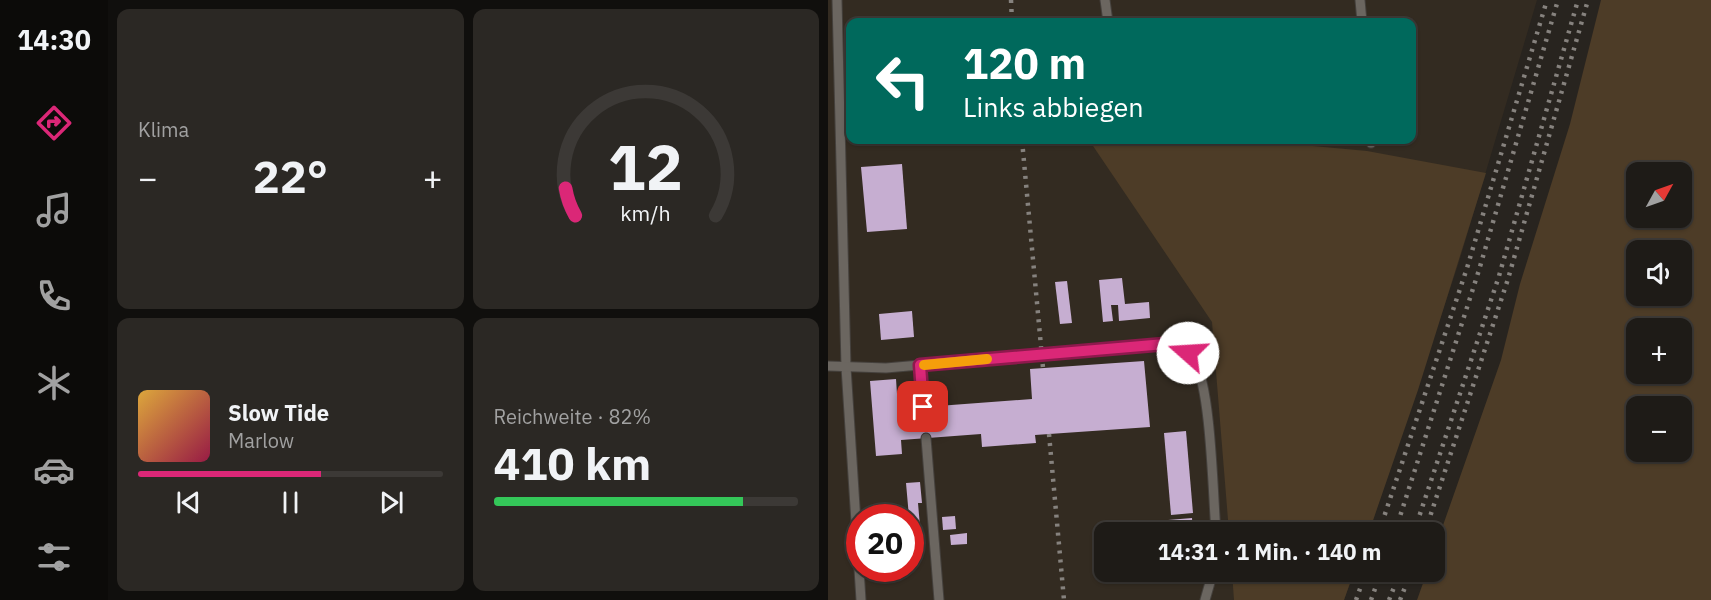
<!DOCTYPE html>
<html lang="de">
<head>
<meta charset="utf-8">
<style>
	:root { --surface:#1e1b17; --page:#2b2824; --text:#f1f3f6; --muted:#a1a1a1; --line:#3c3936; --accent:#db2777 }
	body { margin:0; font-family:"IBM Plex Sans",sans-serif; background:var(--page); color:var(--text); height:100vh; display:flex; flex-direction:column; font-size:22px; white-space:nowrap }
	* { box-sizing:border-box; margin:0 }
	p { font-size:20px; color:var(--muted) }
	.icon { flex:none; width:33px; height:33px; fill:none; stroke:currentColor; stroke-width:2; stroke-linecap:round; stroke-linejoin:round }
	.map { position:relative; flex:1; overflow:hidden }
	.details { display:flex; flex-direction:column; gap:9px; padding:9px; background:#100f0d; width:720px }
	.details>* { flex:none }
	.banner { position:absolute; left:18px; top:18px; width:570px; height:126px; border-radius:12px; box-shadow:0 2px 4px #0004,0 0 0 2px var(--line); background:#00695c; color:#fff; overflow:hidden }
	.needle { width:39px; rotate:50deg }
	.buttons { position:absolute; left:798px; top:162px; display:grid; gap:12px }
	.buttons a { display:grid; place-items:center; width:66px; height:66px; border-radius:12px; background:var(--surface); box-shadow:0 2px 4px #0004,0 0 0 2px var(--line); font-size:30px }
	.speed { position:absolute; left:18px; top:504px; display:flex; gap:12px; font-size:30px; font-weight:700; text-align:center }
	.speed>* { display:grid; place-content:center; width:78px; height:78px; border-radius:50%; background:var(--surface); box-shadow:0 2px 4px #0004,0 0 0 2px var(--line); line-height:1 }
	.speed .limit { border:9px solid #d22; background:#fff; color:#111 }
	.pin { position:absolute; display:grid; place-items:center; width:51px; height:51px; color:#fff; margin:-26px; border-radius:12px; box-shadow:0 3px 9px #0006 }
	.me { position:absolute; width:66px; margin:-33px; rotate:289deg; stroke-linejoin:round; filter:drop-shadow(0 0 4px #0008) }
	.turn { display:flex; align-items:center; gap:21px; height:126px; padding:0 18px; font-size:27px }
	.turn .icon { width:78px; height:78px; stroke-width:2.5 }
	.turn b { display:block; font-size:42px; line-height:51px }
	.big { font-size:45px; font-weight:800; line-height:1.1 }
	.details .card { flex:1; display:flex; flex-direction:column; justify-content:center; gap:9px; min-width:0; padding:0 21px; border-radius:12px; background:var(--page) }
	.details .dial { align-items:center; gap:0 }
	.dial svg { height:156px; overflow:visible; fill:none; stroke:var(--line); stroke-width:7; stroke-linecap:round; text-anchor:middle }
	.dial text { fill:var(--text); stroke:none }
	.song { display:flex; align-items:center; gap:18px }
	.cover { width:72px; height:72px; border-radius:9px; background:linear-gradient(135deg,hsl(40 70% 55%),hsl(340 70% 35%)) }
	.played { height:6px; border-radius:3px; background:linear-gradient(90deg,var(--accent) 60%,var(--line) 60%) }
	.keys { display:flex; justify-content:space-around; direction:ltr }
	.heat { display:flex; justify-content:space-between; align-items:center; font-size:33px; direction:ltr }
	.charge { height:9px; border-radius:4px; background:linear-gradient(90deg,#34c759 82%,var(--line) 0) }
	.details .tiles { flex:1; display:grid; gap:9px; grid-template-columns:repeat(2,1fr) }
	.trip { position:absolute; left:266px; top:522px; width:351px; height:60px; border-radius:12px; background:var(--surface); box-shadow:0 2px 4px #0004,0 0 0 2px var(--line); font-weight:800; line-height:60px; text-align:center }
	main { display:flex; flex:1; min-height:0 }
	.tab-bar { display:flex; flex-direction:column; width:108px; justify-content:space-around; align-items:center; background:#0c0b09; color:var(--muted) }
	.tab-bar .icon { width:42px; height:42px }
	.tab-bar .selected { color:var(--accent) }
	.tab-bar b { font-size:27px; color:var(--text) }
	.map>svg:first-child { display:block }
</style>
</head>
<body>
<main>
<nav class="tab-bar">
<b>14:30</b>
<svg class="icon selected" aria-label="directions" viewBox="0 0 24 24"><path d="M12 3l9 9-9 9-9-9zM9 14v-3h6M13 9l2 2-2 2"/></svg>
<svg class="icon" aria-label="music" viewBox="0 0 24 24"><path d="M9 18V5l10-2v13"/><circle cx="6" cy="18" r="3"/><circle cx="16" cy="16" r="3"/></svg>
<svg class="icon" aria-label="phone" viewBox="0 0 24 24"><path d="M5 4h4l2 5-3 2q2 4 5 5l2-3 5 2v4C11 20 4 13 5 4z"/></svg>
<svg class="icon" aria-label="climate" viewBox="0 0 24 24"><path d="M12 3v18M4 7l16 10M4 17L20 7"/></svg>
<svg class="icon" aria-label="car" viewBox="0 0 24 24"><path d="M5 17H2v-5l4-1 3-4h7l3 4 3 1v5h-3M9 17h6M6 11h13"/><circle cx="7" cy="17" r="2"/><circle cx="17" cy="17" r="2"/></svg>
<svg class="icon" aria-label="filters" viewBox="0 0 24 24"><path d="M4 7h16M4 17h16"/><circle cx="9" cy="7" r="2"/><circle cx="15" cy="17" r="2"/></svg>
</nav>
<section class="details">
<div class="tiles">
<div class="card"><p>Klima</p>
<div class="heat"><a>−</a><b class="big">22°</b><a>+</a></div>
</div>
<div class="card dial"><svg viewBox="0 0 100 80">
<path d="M14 69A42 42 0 1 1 86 69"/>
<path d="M14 69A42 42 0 0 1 9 55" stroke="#db2777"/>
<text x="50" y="56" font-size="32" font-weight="700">12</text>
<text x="50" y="72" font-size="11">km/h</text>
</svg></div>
<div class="card">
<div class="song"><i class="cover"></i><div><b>Slow Tide</b><p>Marlow</p></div></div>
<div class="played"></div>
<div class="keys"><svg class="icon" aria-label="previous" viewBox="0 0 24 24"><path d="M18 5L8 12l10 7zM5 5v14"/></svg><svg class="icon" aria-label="pause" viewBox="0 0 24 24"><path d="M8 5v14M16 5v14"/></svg><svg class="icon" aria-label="next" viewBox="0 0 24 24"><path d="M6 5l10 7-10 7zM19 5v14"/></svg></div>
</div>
<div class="card"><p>Reichweite · 82%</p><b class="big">410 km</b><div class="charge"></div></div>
</div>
</section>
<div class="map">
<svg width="883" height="600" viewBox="0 0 883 600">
	<rect width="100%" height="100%" fill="#28241f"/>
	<path fill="#332b21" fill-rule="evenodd" d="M0,0H709L631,262L541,532H276V572H526L516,600H0ZM22,22H584V140H22ZM32,518H82V568H32Z"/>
	<g fill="#4d3c27" fill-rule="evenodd">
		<path d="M773,0H883V600H589L599,572H606V551L673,360L692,284L742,124ZM808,172H854V218H808ZM808,250H854V296H808ZM808,328H854V374H808ZM808,406H854V452H808Z"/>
		<polygon points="261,140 420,140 539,151 658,173 590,390 541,532 401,532 384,322"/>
		<polygon points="404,572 526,572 516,600 406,600"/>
	</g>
	<g fill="#c6aed1">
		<polygon points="74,164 79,229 39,232 33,167"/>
		<polygon points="294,278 297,304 321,302 322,318 291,321 290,305 283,305 285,321 275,322 271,280"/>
		<polygon points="239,281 244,323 232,324 227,282"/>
		<polygon points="84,311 86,337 53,340 51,314"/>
		<polygon points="316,361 322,427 207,435 208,443 154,447 153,434 73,440 74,454 48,456 42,381 68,379 70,409 204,399 202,369"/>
		<polygon points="358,431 365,513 343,515 336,433"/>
		<polygon points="92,482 94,503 90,503 94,550 84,551 78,483"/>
		<polygon points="127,516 128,529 115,530 114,517"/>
		<polygon points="364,518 365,532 341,532 340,520"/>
		<polygon points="139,533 139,544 123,545 122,535"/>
	</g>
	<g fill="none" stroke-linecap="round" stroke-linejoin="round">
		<g stroke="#45413d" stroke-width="11">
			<g id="service">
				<polyline points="9,0 18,367 33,600"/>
				<polyline points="277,0 280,22"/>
				<polyline points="532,0 534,22"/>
				<polyline points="543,140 543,143"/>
				<polyline points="92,365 95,407"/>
				<path d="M0,366L58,368L337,343C350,346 360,351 367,363C383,388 385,497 388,532"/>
				<polyline points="98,438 111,600"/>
				<polyline points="377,600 385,572"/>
			</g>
		</g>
		<use href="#service" stroke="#6b6660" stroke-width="9"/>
		<g stroke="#86827e" stroke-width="4.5" stroke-dasharray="3 6" stroke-linecap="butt">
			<polyline points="183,0 184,22"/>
			<polyline points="194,140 215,368"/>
			<polyline points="221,434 236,600"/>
			<polyline points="551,532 639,268 719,0"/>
			<polyline points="567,532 651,270 730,0"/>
			<polyline points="586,532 671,276 750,0"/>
			<polyline points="597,532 680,279 760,0"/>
			<polyline points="528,600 538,572"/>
			<polyline points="543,600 553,572"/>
			<polyline points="561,600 572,572"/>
			<polyline points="572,600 583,572"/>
		</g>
	</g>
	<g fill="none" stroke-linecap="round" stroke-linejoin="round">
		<g stroke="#8e194d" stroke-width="15">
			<polyline id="route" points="95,407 92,365 337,344 349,346 360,353"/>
		</g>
		<use href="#route" stroke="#db2777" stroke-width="10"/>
		<polyline stroke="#f59e0b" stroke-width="10" points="96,365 159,359"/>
	</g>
</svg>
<div class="buttons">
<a><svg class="needle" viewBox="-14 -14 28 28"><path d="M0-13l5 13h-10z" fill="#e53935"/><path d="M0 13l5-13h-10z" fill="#a1a1a1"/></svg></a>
<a><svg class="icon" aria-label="sound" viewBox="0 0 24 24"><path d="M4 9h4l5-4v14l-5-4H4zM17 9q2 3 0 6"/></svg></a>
<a>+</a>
<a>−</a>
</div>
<div class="speed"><div class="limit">20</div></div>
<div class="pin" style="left:95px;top:407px;background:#d93025"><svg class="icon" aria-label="arrive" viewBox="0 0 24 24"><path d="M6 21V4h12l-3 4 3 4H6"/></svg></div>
<svg class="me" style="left:360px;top:353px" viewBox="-20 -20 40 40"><circle r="19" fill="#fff"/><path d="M0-13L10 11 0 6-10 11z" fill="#db2777"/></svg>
<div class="trip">14:31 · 1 Min. · 140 m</div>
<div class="banner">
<div class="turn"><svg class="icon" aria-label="left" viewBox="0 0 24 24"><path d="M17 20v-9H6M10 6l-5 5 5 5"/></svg><div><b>120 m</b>Links abbiegen</div></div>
</div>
</div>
</main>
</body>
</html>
